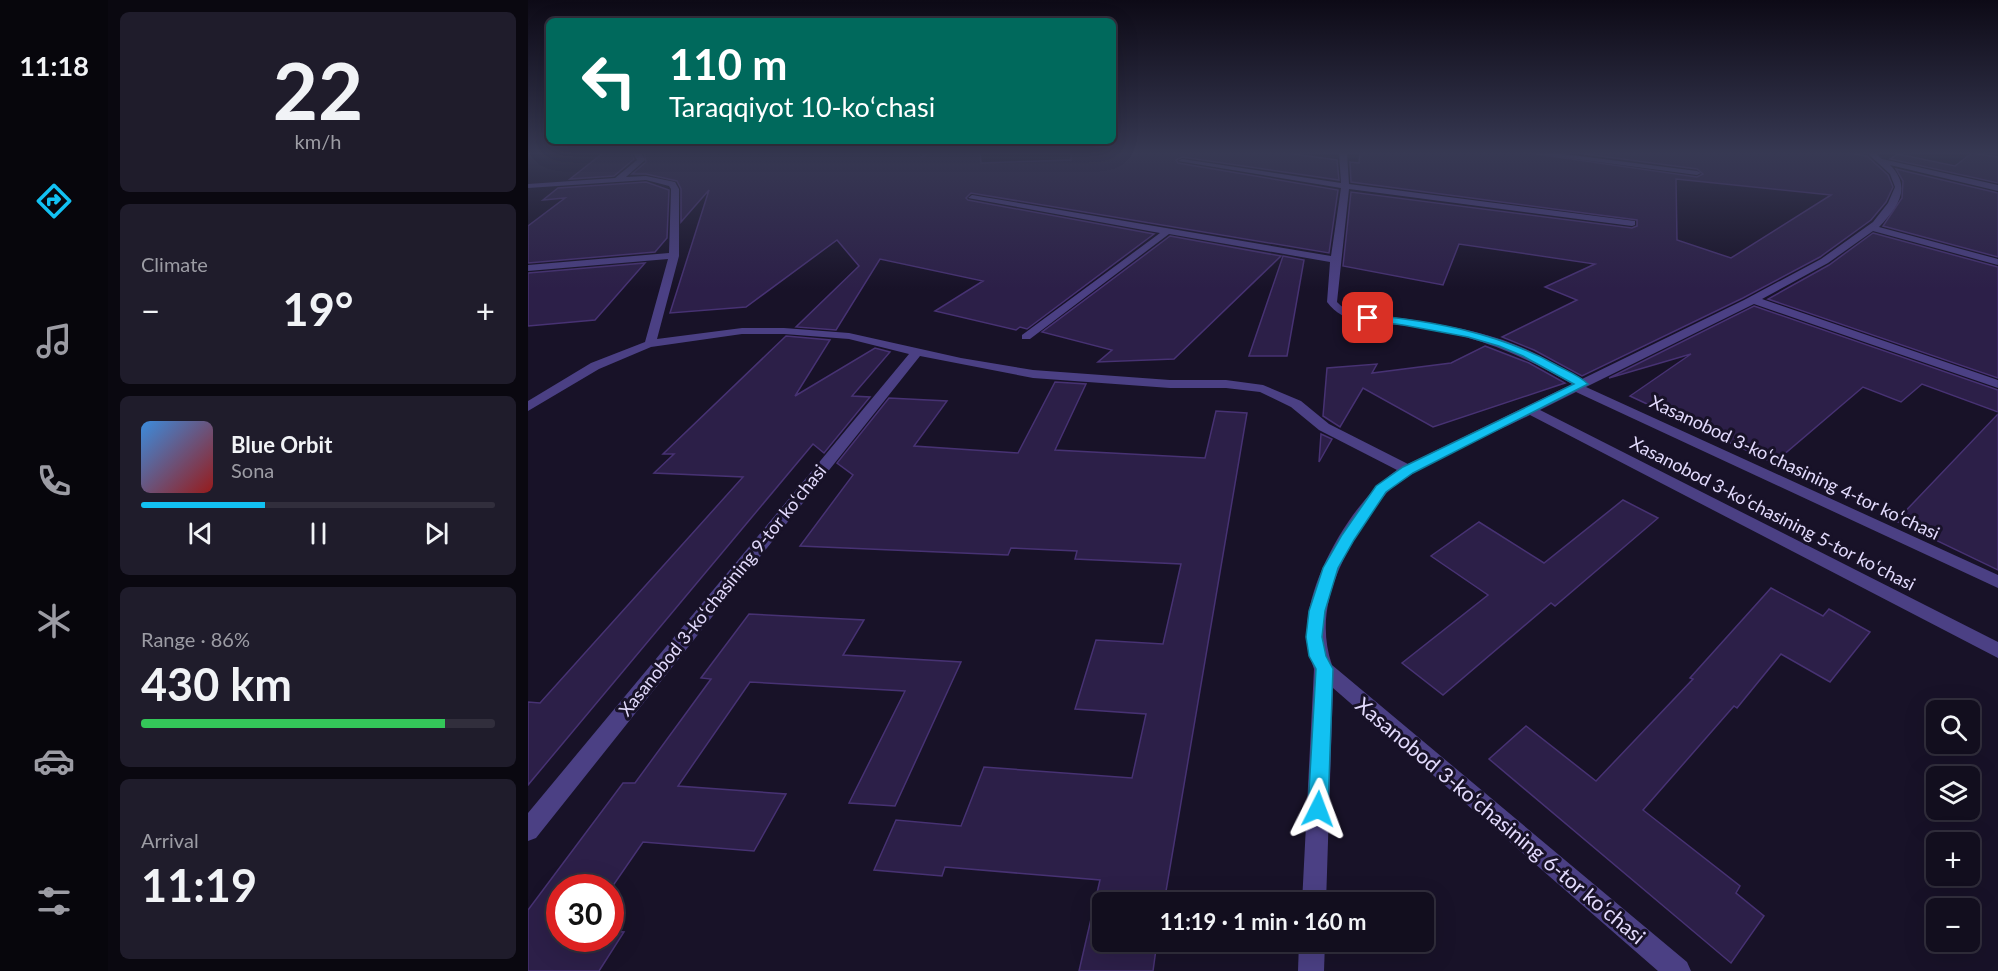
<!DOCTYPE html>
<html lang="en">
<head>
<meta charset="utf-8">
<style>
	:root { --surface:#120e1e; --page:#1f1c2b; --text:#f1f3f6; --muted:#9c9ca4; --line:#312e3c; --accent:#12c1f2 }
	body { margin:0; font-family:Lato,sans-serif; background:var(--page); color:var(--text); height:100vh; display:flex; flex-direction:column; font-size:22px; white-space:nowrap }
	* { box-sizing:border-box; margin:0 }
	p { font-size:20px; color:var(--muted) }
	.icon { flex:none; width:33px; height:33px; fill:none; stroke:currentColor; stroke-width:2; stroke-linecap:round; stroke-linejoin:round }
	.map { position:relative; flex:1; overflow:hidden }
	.details { display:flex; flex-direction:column; gap:12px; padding:12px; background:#0a0810; width:420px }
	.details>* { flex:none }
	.top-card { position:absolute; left:18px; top:18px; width:570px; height:126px; border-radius:9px; box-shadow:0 6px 24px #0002,0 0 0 2px var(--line); background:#00695c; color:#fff; overflow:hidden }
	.controls { position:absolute; left:1398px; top:700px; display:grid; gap:12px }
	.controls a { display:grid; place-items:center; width:54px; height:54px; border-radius:9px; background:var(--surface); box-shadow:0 6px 24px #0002,0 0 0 2px var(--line); font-size:30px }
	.speed { position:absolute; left:18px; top:874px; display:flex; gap:12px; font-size:30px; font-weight:700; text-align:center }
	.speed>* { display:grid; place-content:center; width:78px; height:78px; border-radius:50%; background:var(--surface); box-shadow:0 6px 24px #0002,0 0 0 2px var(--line); line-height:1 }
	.speed .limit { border:9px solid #d22; background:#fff; color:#111 }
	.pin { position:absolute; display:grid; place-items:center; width:51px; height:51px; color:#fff; margin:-26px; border-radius:12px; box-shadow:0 3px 9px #0006 }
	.me { position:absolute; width:66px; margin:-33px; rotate:3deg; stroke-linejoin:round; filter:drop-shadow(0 0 4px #0008) }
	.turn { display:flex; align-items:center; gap:21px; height:126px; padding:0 24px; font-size:27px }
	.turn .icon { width:78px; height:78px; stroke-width:2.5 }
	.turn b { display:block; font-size:42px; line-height:51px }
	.big { font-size:45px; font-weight:700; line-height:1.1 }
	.details .tile { flex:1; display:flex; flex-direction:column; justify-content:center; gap:9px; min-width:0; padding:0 21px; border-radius:9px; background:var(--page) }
	.details .dial { align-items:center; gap:0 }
	.dial b { font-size:78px; line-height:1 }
	.song { display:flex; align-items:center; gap:18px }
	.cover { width:72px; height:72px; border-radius:9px; background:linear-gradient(135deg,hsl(210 70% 55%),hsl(0 70% 35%)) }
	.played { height:6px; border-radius:3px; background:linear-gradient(90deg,var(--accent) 35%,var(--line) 35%) }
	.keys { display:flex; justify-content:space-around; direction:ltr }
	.heat { display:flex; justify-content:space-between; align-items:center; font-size:33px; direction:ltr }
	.charge { height:9px; border-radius:4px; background:linear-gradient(90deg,#34c759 86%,var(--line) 0) }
	.trip { position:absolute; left:564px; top:892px; width:342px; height:60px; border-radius:9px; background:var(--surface); box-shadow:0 6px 24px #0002,0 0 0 2px var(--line); font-weight:700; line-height:60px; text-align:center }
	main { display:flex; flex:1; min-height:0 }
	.menu { display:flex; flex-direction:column; width:108px; justify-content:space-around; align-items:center; background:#07060c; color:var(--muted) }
	.menu .icon { width:42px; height:42px }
	.menu .on { color:var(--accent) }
	.menu b { font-size:27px; color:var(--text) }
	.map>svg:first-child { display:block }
</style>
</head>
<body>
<main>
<nav class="menu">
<b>11:18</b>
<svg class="icon on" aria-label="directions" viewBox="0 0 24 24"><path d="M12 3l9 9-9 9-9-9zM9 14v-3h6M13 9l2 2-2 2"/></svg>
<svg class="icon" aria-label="music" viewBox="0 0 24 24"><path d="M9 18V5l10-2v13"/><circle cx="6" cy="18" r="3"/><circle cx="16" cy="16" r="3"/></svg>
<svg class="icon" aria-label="phone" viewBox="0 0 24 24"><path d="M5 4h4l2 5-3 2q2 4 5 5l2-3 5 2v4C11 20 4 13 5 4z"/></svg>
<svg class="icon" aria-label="climate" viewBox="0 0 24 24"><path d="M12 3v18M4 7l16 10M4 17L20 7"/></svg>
<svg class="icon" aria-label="car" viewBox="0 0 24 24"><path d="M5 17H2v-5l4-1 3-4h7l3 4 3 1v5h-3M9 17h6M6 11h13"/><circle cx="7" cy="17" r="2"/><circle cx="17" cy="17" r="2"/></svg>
<svg class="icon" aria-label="filters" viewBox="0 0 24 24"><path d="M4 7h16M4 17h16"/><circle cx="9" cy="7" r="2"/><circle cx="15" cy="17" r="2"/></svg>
</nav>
<section class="details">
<div class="tile dial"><b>22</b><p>km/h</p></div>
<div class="tile"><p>Climate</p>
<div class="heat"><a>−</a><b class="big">19°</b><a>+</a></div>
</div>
<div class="tile">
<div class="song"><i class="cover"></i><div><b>Blue Orbit</b><p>Sona</p></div></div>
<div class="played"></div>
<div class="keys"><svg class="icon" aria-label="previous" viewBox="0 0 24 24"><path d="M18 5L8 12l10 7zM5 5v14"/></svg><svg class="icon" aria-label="pause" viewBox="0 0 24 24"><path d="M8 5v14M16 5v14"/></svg><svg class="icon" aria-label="next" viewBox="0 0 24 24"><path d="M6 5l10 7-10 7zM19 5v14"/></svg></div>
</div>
<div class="tile"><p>Range · 86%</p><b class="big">430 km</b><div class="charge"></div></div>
<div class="tile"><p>Arrival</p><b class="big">11:19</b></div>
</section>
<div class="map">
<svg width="1470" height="971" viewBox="0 0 1470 971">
	<rect width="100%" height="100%" fill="#181228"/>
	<g fill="#2c1f48" stroke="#473273" stroke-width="1.5" fill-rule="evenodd">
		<polygon points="75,153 103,153 106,159 86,176 42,179"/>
		<polygon points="116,153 388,153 394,157 400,153 452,153 453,163 543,160 543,153 758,153 809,160 811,180 654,157 648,160 650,163 810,190 801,253 443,193 438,198 440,200 626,234 499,329 492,327 488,330 407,311 455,281 352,259 308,330 268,327 331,266 309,240 218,307 142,313 181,190 153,222 153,189 149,181 118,174 104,174 118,162"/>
		<path d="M832,153H1001L1169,177L1175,174L1169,169L1049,153H1321L1339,156L1360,175L1365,187L1358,202L1343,220L1292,257L1215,298L1054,376L1006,350L974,337L1049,300L1017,287L1067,264L931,244L915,285L815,266L823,192L1104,228L1109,226V220L823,182L822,162L831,163ZM1148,179L1303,195L1203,258L1149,240Z"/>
		<polygon points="1444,153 1470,157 1470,183 1362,159 1370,154 1427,166"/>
		<polygon points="1368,169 1470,193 1470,257 1355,226 1374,198 1375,181"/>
		<polygon points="118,182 141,190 139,238 127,252 0,263 0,226 37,198 15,200 30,188"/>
		<polygon points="1345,233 1470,267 1470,378 1240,299 1301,265"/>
		<polygon points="642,236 753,256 646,359 570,362 584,350 514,332"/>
		<polygon points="755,256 776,260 759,356 721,356"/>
		<polygon points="117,263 67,320 0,326 0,273"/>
		<polygon points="1226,306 1470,390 1470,412 1394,384 1373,402 1335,387 1246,463 1102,396 1163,354 1081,378"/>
		<polygon points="258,336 302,340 267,396 347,348 362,352 324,396 342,397 296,453 285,444 0,785 0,702 12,703 215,477 126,473 146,454 135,454"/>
		<polygon points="957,346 1001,363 1037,383 905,427 835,388 812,427 795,416 799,368 849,364 844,373 923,363"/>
		<polygon points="527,382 558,384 527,450 677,458 688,411 719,413 636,903 574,903 574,942 629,942 625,971 551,971 572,880 417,867 414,876 346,870 368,820 433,826 456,767 604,778 618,714 547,709 568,640 635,644 653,564 547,559 549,551 483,548 480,555 272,546 325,475 309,463 361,398 419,401 386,446 490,453"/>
		<polygon points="1470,414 1470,570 1368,521"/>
		<polygon points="793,434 804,439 791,462"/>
		<polygon points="1095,500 1130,518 1027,606 1023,603 915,695 874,663 960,595 903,556 951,522 1016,563"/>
		<polygon points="1243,588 1295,616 1301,609 1342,632 1302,682 1253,654 1209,708 1206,706 1115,810 1212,886 1208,893 1236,916 1203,963 961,759 998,726 1068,781 1165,679 1162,678"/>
		<polygon points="221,614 336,620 315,655 433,662 367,806 321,803 377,691 222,682 150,786 258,794 226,851 115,842 82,890 32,888 32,939 82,939 82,931 96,932 71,971 0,971 0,910 95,783 107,783 183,679 173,678"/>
	</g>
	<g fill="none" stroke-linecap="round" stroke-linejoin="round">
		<g fill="#4b4084" fill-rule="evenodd">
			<path d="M105,153H113L117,160L98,177L118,176L147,182L151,189V256L129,339L214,328H256L321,333L433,358L505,370L642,380H698L735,385L773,401L801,424L880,464L1044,384C985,350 939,332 871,325C844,322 816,325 799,302L802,262L641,234L502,339H494V335L632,233L440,198L444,195L803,256L813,188L650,161L654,159L813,183L811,153H819L821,184L1107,221V225L1104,226L821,189L809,302C826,321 856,315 880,319C916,325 954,331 988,345C1011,354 1033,367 1054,379L1216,300L1293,259L1345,222L1360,203L1367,187L1362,174L1339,153H1347L1354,159L1470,185V191L1362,165C1385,188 1369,208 1351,227L1470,259V265L1345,231L1300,263L1234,299L1470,380V388L1226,304L1058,387L1470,575V588L1048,392L1012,410L1470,642V658L1002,415C960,436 904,458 868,485C855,494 848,507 839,520C810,563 786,613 804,665L1159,962L1163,971H1130L805,688L798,903H774L786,669C782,656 778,642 779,628C781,576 826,499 869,470L791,430L763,407L732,392L698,388H642L505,378L392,356L8,838L0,841V813L381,354L321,339L256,334H214L123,347L71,369L0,411V401L63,363L117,342L140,259L0,271V265L141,253L143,189L141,186L118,180L0,188V184L87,178L109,160Z"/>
			<polygon points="390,153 398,153 395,155"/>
			<polygon points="1003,153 1028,153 1169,171 1173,173 1169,175"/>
			<polygon points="771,942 797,942 796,971 770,971"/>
		</g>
	</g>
	<linearGradient id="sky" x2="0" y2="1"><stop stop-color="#0d0a16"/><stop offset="0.53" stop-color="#373953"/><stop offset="1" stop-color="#373953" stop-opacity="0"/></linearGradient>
	<rect width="1470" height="289" fill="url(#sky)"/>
	<path fill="#12c1f2" stroke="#0c7d9d" stroke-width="1.5" d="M840,315C906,321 970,333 1028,365C1039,371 1052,376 1060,384L885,473L858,492L826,540L810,568L797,611L794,637L798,656L805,669L800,809L797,816L790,819L783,816L780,809L788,669L781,656L778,637L781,611L795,568L814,535L848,486L875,467L1046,384L995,356L971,346L940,337L875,325L837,320V316Z"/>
	<g text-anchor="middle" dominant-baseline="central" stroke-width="6" stroke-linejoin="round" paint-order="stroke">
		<g font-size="18" fill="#e3dbfd" stroke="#181228">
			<text transform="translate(1267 467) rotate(25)">Xasanobod 3-koʻchasining 4-tor koʻchasi</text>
			<text transform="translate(1245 513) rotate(27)">Xasanobod 3-koʻchasining 5-tor koʻchasi</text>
			<text transform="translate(194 590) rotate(-51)">Xasanobod 3-koʻchasining 9-tor koʻchasi</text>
		</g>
		<g font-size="21" fill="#e3dbfd" stroke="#181228">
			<text transform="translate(973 820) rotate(40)">Xasanobod 3-koʻchasining 6-tor koʻchasi</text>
		</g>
	</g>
</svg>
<div class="controls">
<a><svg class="icon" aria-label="search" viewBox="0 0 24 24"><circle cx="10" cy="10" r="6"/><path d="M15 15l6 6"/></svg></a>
<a><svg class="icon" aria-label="layers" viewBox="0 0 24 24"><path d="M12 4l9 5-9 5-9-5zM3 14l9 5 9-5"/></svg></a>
<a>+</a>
<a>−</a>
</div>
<div class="speed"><div class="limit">30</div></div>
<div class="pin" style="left:840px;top:318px;background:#d93025"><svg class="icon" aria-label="arrive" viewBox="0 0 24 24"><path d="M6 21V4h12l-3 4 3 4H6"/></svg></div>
<svg class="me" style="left:790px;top:809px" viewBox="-20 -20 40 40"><path d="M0-17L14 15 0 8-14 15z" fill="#12c1f2" stroke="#fff" stroke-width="4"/></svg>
<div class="trip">11:19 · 1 min · 160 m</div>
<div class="top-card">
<div class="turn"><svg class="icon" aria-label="left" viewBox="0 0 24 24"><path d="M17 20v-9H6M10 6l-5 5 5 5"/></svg><div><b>110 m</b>Taraqqiyot 10-koʻchasi</div></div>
</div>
</div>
</main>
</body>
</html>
